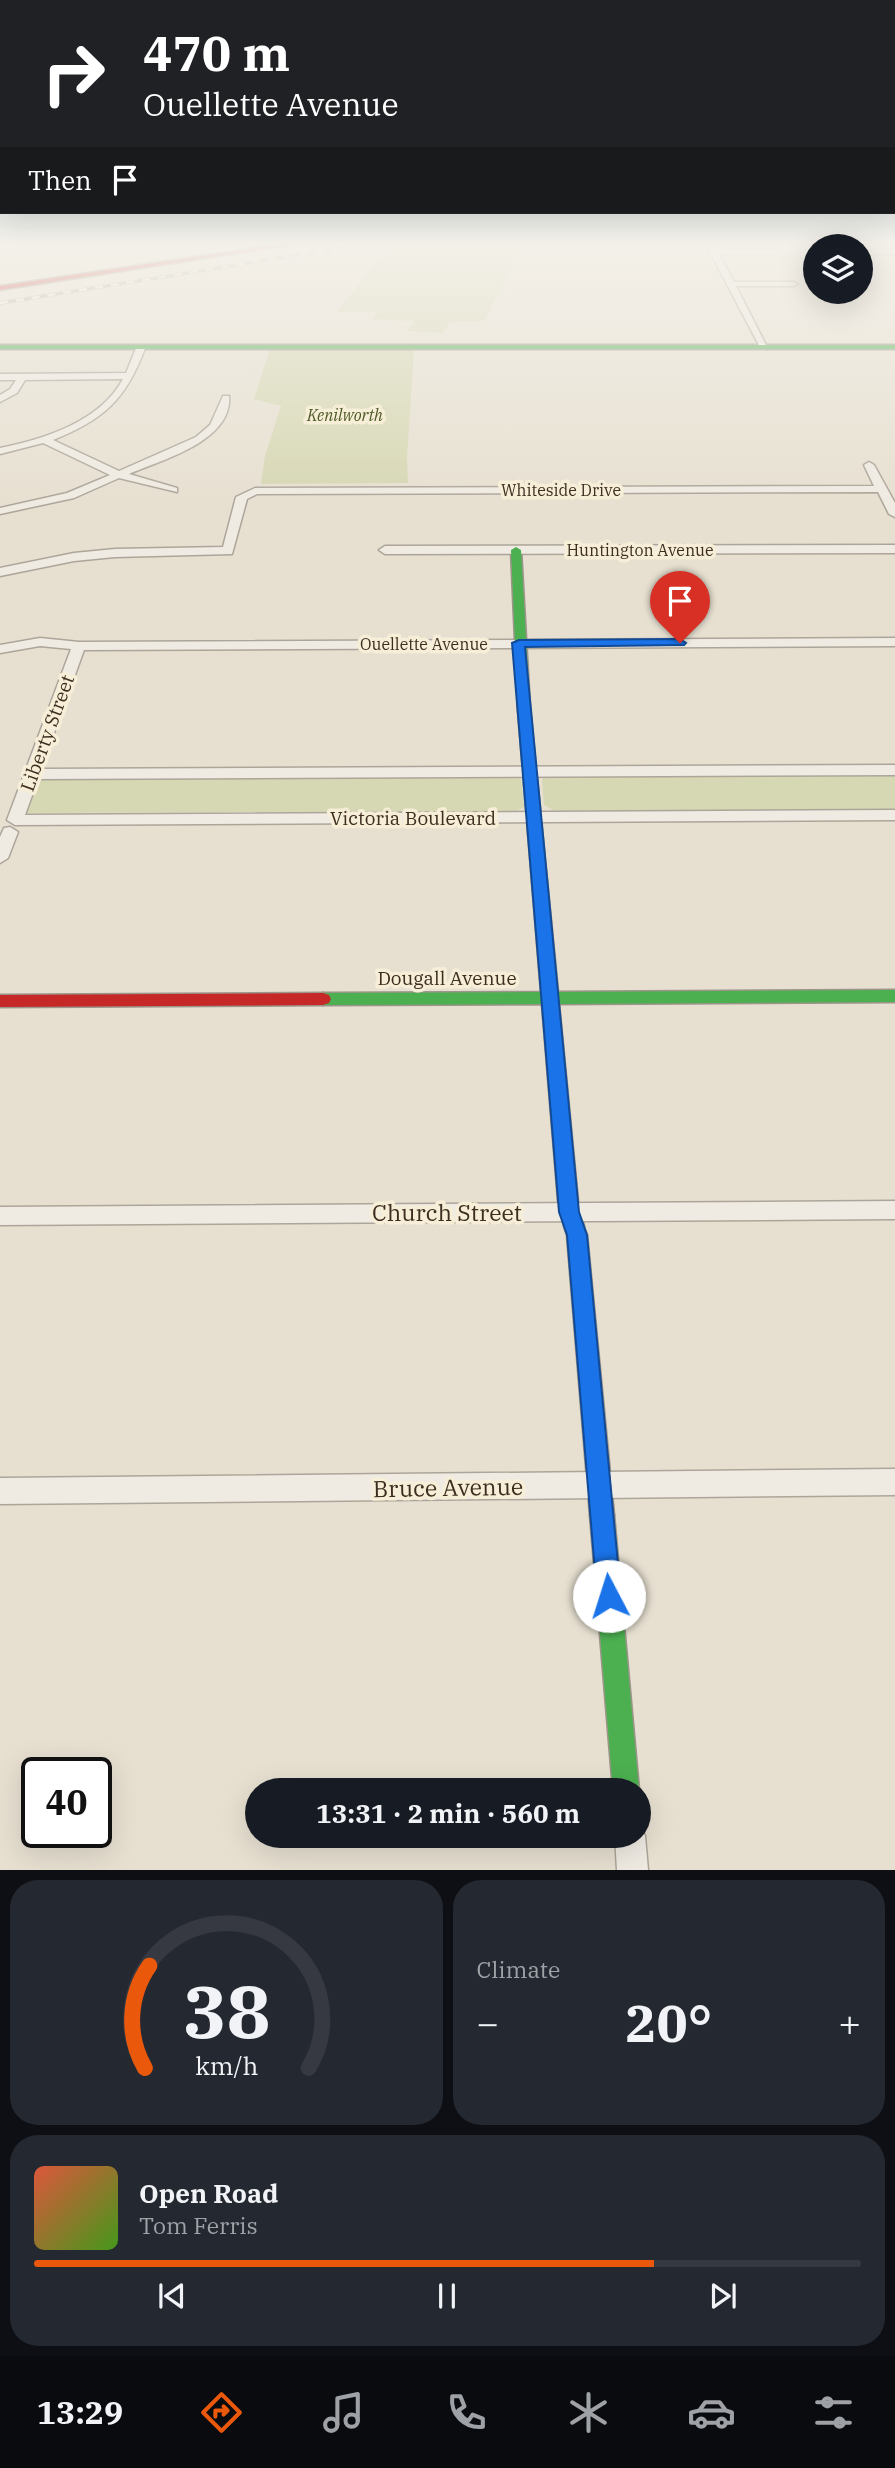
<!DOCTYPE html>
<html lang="en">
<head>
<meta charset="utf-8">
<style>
	:root { --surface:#171b24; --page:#242831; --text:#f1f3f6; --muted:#9ea1a6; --line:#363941; --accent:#ea580c }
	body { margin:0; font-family:"IBM Plex Serif",serif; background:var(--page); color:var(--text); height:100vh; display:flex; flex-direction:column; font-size:26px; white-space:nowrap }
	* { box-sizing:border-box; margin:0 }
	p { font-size:23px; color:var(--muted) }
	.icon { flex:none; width:38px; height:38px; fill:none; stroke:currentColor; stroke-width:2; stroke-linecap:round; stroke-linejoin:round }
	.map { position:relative; height:1870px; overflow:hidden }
	.side { display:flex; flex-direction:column; gap:10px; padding:10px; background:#0d0f14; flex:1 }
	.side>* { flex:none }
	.top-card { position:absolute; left:0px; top:0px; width:896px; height:214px; box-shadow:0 7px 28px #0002; background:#202124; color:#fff; overflow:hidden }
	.fabs { position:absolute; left:803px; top:234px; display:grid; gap:14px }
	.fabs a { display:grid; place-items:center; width:70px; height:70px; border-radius:50%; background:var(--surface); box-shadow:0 7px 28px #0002; font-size:35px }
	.speed { position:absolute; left:21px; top:1757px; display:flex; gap:14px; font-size:35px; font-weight:700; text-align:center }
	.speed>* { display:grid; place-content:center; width:91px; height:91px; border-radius:50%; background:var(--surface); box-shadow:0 7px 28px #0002; line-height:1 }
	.speed .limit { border:4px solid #111; border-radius:10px; background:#fff; color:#111 }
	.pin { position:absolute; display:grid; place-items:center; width:60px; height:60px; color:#fff; margin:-72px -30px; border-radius:50% 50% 50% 0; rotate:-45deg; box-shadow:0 0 7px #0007 }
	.pin .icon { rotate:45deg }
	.me { position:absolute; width:77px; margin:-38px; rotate:355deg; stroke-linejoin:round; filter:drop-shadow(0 0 5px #0008) }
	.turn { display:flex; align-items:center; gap:24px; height:147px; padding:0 28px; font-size:32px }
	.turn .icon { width:91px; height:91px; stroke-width:2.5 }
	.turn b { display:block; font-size:49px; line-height:60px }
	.then { display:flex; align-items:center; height:66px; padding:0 28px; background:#0003; gap:14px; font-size:26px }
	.big { font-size:52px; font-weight:700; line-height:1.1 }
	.side .widget { flex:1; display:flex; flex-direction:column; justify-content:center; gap:10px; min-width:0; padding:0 24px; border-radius:28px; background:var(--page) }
	.side .dial { align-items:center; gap:0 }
	.dial svg { height:182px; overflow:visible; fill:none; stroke:var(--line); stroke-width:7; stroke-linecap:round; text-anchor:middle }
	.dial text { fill:var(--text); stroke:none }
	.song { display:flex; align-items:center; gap:21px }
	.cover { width:84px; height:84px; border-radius:10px; background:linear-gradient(135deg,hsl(10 70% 55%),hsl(100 70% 35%)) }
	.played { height:7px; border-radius:4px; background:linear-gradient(90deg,var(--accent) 75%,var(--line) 75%) }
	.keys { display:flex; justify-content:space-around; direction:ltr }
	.heat { display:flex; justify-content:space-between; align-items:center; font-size:38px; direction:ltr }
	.side .tiles { flex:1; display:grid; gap:10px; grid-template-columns:1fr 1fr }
	.widget:last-child { grid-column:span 2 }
	.trip { position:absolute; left:245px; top:1778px; width:406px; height:70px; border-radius:35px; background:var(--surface); box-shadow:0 7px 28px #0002; font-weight:700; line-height:70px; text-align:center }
	.menu { display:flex; height:112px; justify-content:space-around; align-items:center; background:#090b0e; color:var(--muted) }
	.menu .icon { width:49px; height:49px }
	.menu .active { color:var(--accent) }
	.menu b { font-size:32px; color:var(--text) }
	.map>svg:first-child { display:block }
</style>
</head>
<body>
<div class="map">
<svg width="895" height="1870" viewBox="0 0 895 1870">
	<rect width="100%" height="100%" fill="#e7e0d1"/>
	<g fill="#d6d7b3">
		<polygon points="457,243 524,243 484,321 450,322 443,333 408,331 414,321 373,319 377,312 337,312 380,256"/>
		<polygon points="270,349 414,349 407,458 408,483 261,484 265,456 281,406 254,399"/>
		<polygon points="895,774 895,809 555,811 544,805 542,780 544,776"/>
		<polygon points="518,776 521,779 524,807 517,811 34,813 28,813 25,809 36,781 42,777"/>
	</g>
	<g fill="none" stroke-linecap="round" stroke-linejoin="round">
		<g stroke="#ada599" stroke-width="3">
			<g id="street">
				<polygon points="705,243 713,243 716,250 775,250 779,252 775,254 719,254 734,282 794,282 798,284 794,286 736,286 768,349 760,347"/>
				<polygon points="871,250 895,250 895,254 868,254"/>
				<path d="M137,346L145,348C126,400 103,420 53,440L119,471L196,437L210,425L223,396H229C233,441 162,460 129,474L177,488V492L119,478L74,498L0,514V508L67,493L110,475L43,443L0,454V448C44,439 100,422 123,379L25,380L17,393L0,402V395L10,389L16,380H0V374L126,373Z"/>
				<polygon points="869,462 874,465 895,503 895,517 889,514 878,492 257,494 247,499 232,554 115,557 74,561 0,576 0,568 74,553 115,549 223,547 236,497 255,488 874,486 864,465"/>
				<polygon points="895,545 895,553 385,554 379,550 385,546"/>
				<polygon points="40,638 79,642 895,638 895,646 84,650 41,769 895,765 895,775 38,779 25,815 895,810 895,820 15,825 7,820 71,649 40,646 0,653 0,645"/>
				<polygon points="10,827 18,832 8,858 0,863 0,837 4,828"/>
				<polygon points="895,1201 895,1219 0,1225 0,1207"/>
				<polygon points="895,1469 895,1495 0,1504 0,1478"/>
				<polygon points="639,1824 645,1836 648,1870 617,1870 615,1836 639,1836"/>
			</g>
		</g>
		<g stroke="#9c958a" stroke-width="3">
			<g id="fast">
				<rect x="0" y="345" width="895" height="4"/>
				<polygon points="516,547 521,550 530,709 558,992 895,990 895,1002 559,1004 579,1212 584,1226 581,1232 574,1235 567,1232 559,1212 542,1004 323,1005 317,1003 315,999 317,995 323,993 541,992 518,709 511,550"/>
				<polygon points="602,1503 610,1507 614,1515 639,1790 639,1792 613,1790 590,1515 594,1507"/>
			</g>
		</g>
		<g stroke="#9c958a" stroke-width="3">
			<g id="jam">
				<polygon points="287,243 304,243 0,290 0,286"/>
				<polygon points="323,993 329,995 331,999 329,1003 323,1005 0,1007 0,995"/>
				<polygon points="574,1217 581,1220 587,1235 614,1515 610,1523 602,1527 594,1523 590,1515 567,1235 564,1226 567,1220"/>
			</g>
		</g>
		<use href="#street" fill="#efebe3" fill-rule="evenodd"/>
		<use href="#fast" fill="#4caf50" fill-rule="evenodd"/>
		<use href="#jam" fill="#c62828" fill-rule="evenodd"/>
		<g stroke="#afaaa2" stroke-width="3.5">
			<polyline id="rail" points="0,303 374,243"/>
		</g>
		<use href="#rail" stroke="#f7eed8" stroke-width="2.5" stroke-dasharray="8" stroke-linecap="butt"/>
	</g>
	<linearGradient id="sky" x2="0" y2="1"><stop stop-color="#96bed9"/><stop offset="0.48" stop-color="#f4f1ea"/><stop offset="1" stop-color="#f4f1ea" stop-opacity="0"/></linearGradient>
	<rect width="895" height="505" fill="url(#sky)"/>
	<polygon fill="#1a73e8" stroke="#114b97" stroke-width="2" points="680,639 686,643 684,645 525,647 579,1212 587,1235 621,1596 618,1605 609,1608 600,1605 597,1596 567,1235 559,1212 512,643 519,640"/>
	<g text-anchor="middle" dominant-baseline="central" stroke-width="7" stroke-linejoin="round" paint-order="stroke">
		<g font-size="16" font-style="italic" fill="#4d5a26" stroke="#f7eed8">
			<text x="345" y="415">Kenilworth</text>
		</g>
		<g font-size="16" fill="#3d2e20" stroke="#f7eed8">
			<text x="561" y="490">Whiteside Drive</text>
			<text x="640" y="550">Huntington Avenue</text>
			<text x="424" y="644">Ouellette Avenue</text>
		</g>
		<g font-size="19" fill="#3d2e20" stroke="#f7eed8">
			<text transform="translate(47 733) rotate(-70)">Liberty Street</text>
			<text x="413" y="818">Victoria Boulevard</text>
			<text x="447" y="978">Dougall Avenue</text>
		</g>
		<g font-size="23" fill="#3d2e20" stroke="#f7eed8">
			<text x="447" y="1212">Church Street</text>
			<text transform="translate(448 1487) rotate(-1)">Bruce Avenue</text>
		</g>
	</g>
</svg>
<div class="fabs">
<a><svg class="icon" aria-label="layers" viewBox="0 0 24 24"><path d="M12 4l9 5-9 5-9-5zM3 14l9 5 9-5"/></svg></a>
</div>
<div class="speed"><div class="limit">40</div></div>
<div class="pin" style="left:680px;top:643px;background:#d93025"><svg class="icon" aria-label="arrive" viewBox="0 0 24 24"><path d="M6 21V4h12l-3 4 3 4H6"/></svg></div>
<svg class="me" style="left:609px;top:1596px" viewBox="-20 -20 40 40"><circle r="19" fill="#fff"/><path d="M0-13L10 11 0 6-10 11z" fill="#1a73e8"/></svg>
<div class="trip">13:31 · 2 min · 560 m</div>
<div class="top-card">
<div class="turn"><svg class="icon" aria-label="right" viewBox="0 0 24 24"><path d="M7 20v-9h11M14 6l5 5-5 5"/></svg><div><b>470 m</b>Ouellette Avenue</div></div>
<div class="then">Then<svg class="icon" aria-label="arrive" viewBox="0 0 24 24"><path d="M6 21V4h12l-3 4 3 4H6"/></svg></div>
</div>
</div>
<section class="side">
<div class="tiles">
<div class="widget dial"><svg viewBox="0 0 100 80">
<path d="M14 69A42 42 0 1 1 86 69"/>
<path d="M14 69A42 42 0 0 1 16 24" stroke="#ea580c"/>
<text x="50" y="56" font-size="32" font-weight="700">38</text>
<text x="50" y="72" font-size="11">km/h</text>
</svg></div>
<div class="widget"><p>Climate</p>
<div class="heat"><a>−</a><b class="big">20°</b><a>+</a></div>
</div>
<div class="widget">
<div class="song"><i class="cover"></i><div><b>Open Road</b><p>Tom Ferris</p></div></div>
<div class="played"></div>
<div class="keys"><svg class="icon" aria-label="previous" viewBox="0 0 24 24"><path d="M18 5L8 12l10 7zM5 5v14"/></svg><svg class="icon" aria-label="pause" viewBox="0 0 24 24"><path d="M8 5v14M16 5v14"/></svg><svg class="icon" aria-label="next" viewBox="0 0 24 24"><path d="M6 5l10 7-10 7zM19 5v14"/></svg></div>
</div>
</div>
</section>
<nav class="menu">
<b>13:29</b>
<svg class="icon active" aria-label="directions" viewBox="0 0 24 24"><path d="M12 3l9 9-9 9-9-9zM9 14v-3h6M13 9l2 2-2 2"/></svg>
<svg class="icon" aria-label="music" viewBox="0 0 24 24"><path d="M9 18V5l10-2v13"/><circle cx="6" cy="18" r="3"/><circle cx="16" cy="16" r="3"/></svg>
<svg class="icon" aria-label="phone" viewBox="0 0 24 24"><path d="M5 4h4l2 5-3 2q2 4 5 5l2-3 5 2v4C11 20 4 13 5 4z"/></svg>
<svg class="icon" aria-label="climate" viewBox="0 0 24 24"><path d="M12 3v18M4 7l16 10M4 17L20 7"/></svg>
<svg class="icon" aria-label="car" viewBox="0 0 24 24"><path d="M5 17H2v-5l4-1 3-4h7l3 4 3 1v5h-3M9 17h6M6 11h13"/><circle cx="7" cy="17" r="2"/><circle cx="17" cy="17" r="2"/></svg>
<svg class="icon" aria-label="filters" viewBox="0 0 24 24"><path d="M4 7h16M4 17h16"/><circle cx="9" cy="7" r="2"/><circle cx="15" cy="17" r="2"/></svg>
</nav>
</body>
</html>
